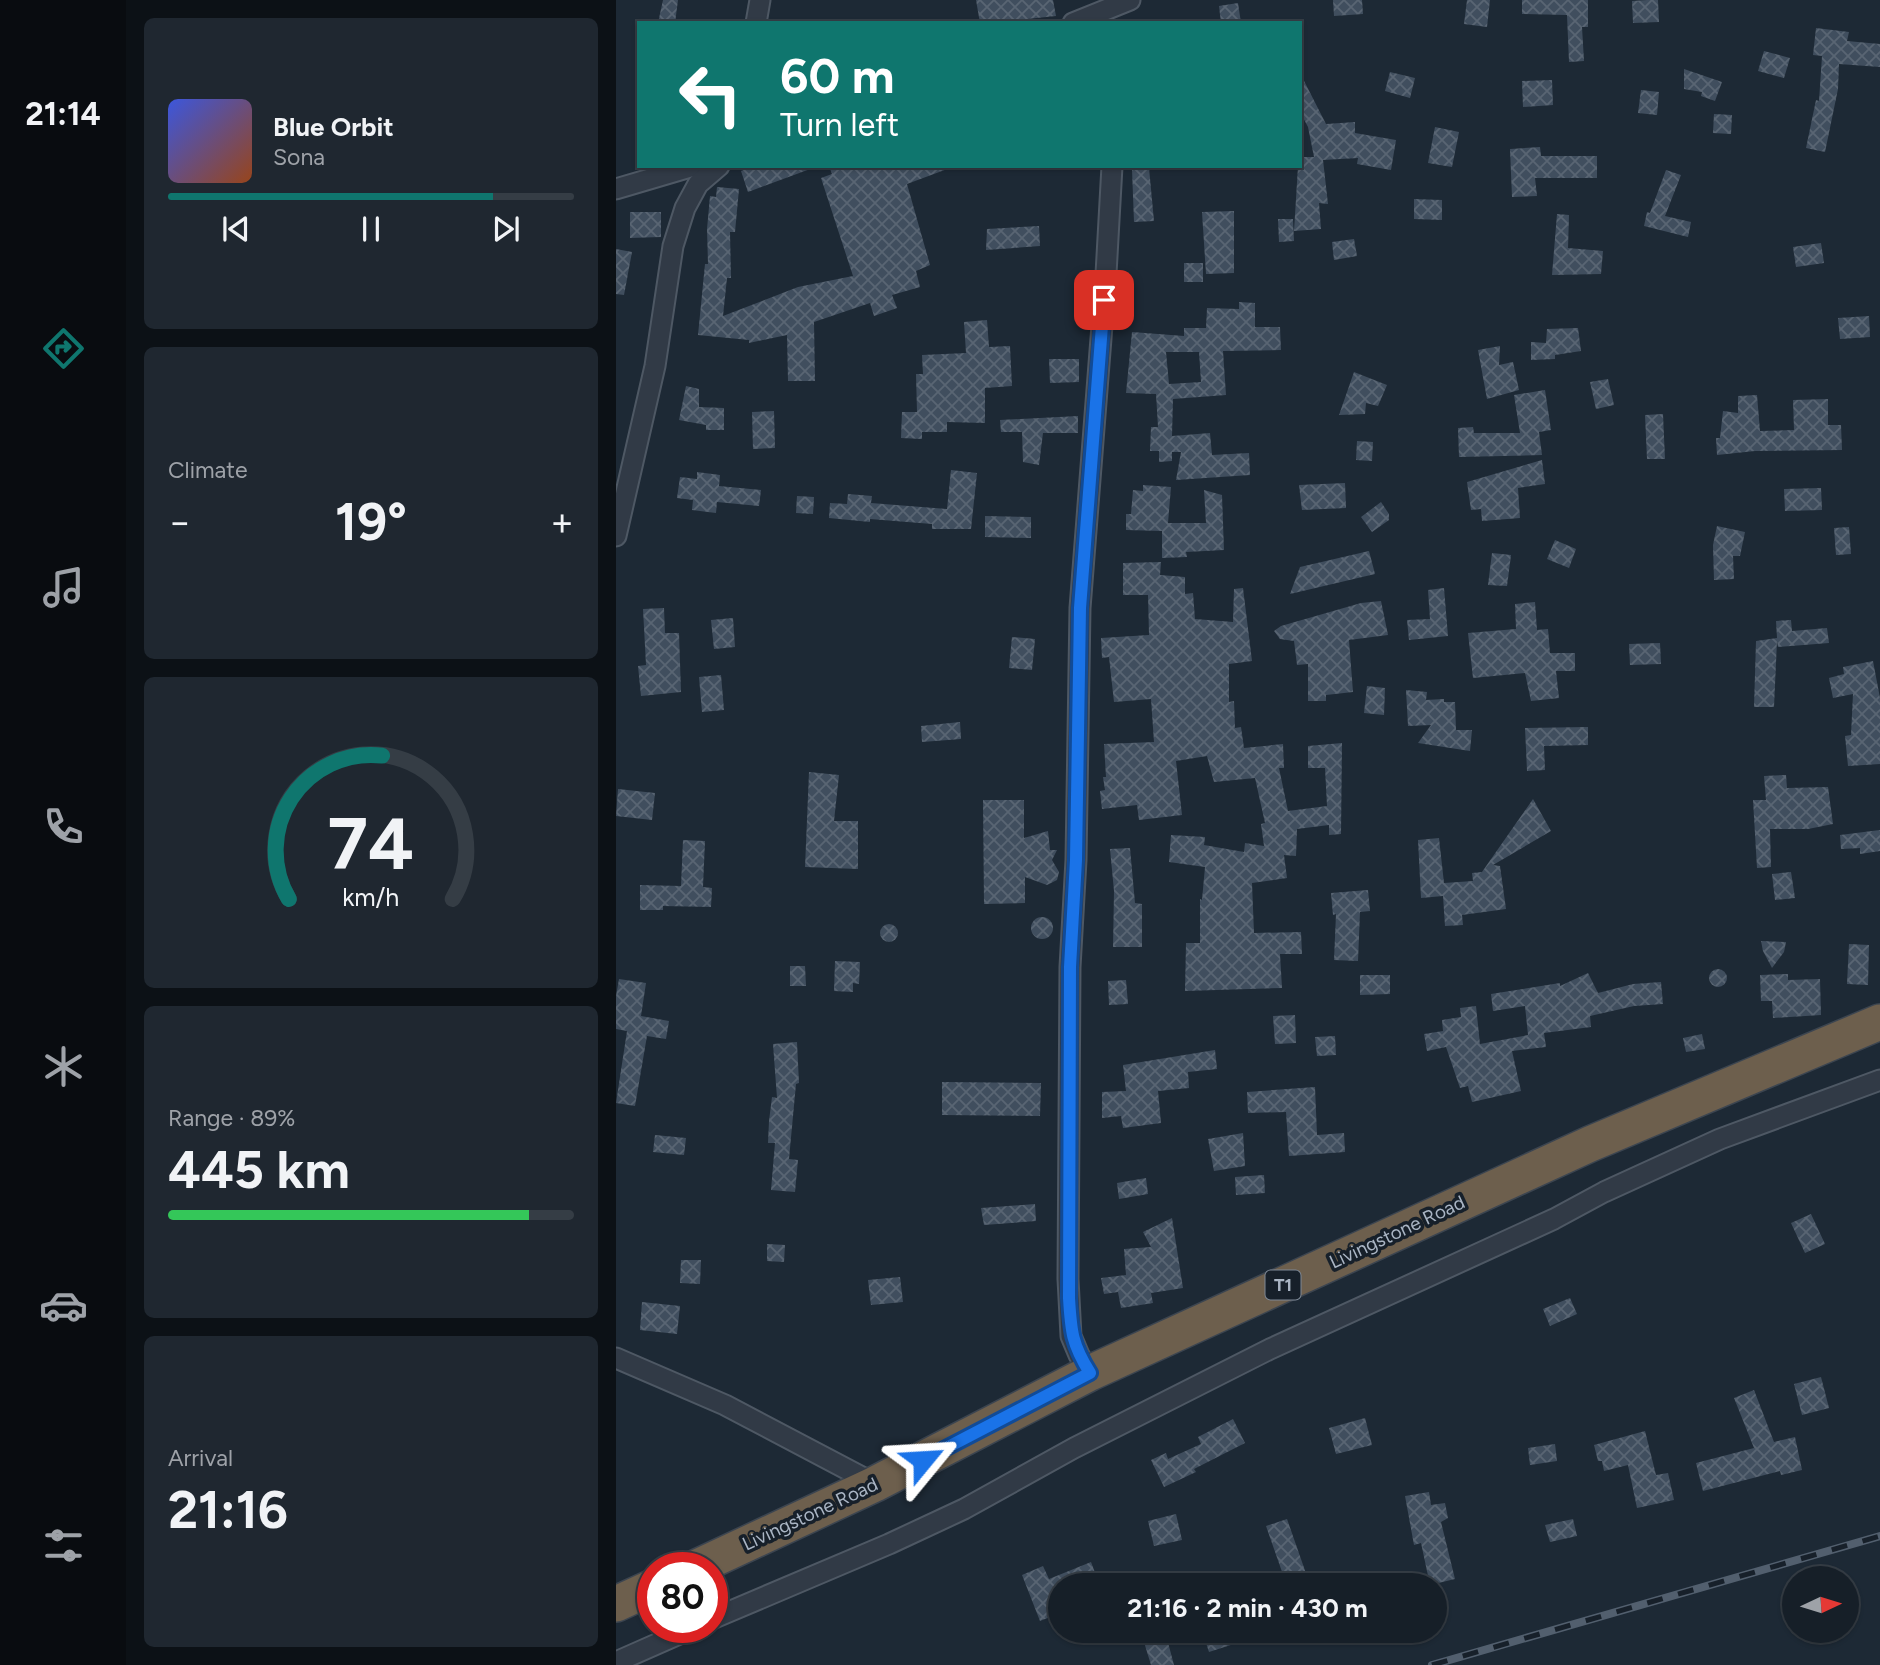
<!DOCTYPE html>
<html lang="en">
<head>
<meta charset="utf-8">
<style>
	:root { --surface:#161f28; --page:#1f2730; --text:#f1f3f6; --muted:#9ea2a8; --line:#353d45; --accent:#0f766e }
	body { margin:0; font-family:Figtree,sans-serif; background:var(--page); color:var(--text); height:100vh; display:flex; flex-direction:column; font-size:26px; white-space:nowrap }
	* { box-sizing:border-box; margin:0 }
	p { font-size:23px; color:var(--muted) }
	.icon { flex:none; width:38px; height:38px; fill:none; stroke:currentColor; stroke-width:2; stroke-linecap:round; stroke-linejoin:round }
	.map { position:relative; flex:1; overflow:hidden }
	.panel { display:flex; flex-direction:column; gap:18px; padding:18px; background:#0c1116; width:490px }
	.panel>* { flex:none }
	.top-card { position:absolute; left:21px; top:21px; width:665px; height:147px; border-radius:0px; box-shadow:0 2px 5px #0004,0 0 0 2px var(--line); background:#0f766e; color:#fff; overflow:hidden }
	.needle { width:46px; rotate:86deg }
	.fabs { position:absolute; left:1166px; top:1566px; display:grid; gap:14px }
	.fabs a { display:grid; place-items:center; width:77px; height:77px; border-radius:50%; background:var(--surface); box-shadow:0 2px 5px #0004,0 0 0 2px var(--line); font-size:35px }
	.speed { position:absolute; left:21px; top:1552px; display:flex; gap:14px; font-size:35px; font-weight:700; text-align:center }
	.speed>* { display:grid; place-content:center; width:91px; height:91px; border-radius:50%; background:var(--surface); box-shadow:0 2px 5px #0004,0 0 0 2px var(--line); line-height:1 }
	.speed .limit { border:10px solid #d22; background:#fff; color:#111 }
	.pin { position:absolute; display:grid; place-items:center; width:60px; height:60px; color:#fff; margin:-30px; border-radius:14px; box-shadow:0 4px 10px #0006 }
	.me { position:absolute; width:77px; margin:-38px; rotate:63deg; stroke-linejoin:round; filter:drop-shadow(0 0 5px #0008) }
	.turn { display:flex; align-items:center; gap:24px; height:147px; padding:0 28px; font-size:32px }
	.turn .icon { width:91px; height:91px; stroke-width:2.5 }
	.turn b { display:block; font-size:49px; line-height:60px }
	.big { font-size:52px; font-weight:700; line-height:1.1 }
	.panel .card { flex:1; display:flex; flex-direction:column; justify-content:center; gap:10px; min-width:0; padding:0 24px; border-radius:10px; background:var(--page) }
	.panel .dial { align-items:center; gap:0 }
	.dial svg { height:182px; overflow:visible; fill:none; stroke:var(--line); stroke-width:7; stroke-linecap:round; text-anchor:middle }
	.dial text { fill:var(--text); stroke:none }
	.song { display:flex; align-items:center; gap:21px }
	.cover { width:84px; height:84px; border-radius:10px; background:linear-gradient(135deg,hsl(230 70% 55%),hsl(20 70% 35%)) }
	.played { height:7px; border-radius:4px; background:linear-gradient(90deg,var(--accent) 80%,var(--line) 80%) }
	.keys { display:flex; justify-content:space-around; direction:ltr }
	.heat { display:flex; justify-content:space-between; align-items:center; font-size:38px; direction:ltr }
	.charge { height:10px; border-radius:5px; background:linear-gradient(90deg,#34c759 89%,var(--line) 0) }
	.trip { position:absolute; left:432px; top:1573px; width:399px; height:70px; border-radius:35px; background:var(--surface); box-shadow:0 2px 5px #0004,0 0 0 2px var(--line); font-weight:700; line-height:70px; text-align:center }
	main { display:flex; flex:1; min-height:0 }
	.tabs { display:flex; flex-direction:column; width:126px; justify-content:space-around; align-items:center; background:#090c10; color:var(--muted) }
	.tabs .icon { width:49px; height:49px }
	.tabs .selected { color:var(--accent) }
	.tabs b { font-size:32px; color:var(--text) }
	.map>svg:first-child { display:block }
</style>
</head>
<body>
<main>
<nav class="tabs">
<b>21:14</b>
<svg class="icon selected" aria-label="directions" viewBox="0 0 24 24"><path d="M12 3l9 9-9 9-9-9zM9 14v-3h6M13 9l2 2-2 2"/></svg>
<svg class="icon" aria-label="music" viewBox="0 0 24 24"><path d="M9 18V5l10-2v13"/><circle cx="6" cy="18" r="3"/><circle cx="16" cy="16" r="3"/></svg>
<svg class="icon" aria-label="phone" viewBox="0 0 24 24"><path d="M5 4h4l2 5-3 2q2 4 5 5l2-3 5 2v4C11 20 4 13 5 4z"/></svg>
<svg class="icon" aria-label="climate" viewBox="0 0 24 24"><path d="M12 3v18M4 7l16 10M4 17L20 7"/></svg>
<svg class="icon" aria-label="car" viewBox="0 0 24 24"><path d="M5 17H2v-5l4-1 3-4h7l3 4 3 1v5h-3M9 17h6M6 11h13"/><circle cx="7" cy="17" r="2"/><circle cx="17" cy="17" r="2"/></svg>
<svg class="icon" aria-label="filters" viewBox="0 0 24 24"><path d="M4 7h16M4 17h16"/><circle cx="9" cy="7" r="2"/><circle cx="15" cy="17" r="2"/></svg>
</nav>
<section class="panel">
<div class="card">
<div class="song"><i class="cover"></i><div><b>Blue Orbit</b><p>Sona</p></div></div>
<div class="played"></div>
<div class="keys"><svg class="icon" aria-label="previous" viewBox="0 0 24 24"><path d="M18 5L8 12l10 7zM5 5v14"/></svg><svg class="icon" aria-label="pause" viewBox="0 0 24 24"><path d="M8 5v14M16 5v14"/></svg><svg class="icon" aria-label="next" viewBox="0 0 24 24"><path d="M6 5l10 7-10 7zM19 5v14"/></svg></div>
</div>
<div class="card"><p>Climate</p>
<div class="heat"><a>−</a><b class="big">19°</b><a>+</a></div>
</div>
<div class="card dial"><svg viewBox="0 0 100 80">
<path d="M14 69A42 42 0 1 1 86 69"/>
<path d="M14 69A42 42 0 0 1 55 6" stroke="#0f766e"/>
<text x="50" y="56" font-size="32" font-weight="700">74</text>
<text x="50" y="72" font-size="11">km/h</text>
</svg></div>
<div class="card"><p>Range · 89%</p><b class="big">445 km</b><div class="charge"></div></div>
<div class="card"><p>Arrival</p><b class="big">21:16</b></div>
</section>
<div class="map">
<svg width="1264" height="1665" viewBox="0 0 1264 1665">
	<defs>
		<pattern id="building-cross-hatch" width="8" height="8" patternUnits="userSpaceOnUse" patternTransform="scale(1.75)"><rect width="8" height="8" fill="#404e5e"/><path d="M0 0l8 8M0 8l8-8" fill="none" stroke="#596573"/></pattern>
	</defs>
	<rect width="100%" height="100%" fill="#1d2935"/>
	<g fill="url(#building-cross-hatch)" fill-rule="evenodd">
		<polygon points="47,0 62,0 59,23 42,23"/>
		<polygon points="360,0 437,0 440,16 411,19 411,23 364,23"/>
		<polygon points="717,0 746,0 747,14 718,16"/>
		<polygon points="851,0 874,0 871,27 848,24"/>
		<polygon points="906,0 972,0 972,27 966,27 968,61 953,62 951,15 906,14"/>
		<polygon points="1031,0 1042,0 1043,22 1017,23 1016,1"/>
		<polygon points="622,3 625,23 605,23 603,6"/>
		<polygon points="1200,28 1233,32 1231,41 1264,44 1264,67 1223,64 1222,89 1209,152 1190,148 1200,100 1203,101 1206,56 1197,55"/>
		<polygon points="1148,51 1174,58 1168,78 1142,71"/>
		<polygon points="1068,69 1106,82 1099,101 1085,96 1086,92 1068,89"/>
		<polygon points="774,72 799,78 794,98 769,91"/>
		<polygon points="684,73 710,124 739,122 739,133 780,140 775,170 741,164 742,158 707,160 712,204 703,203 705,229 678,231 682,166 684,166 684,157 698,157 692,127 684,112"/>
		<polygon points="936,80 937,105 907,107 906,81"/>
		<polygon points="1025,90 1043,92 1041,115 1022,113"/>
		<polygon points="1098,114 1116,115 1115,134 1097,133"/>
		<polygon points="819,127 843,132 836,167 812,163"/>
		<polygon points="924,147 925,156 981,156 981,178 919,178 921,196 896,197 894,149"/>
		<polygon points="138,166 197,166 197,168 132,192 125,171"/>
		<polygon points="213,166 333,166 334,168 291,184 314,265 300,271 304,287 276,295 281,308 258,316 254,303 198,322 199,381 172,381 171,335 133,343 133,340 82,335 89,264 92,264 91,229 94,196 100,197 101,187 123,189 119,232 114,232 115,278 111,278 107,316 182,287 237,276 205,178 216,174"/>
		<polygon points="533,168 538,221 518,222 516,169"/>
		<polygon points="1050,170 1065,175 1049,216 1075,222 1072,237 1028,226 1031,212 1034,213"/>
		<polygon points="798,199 826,200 826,220 798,219"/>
		<polygon points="618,211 618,273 590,274 586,212"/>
		<polygon points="14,212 45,212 45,237 14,238"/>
		<polygon points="941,214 953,215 952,248 987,251 985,274 936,275"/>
		<polygon points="662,219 677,219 678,241 663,242"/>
		<polygon points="423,226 424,246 370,250 371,229"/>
		<polygon points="738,239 741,256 718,260 716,242"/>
		<polygon points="1205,243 1208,263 1180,267 1177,247"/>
		<polygon points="0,249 16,252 8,295 0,294"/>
		<rect x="568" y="263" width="19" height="19"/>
		<path d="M623,302L639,303V327H664L665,350L607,351L610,395L557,399L556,436L594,433L596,455L633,453L634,475L560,480L565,452H556V461L543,462V451H534L535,427H542L540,394L510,393L516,332L568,336V328H590L591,308L623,309ZM550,352H583L585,382L553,384Z"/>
		<polygon points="1253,316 1254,337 1224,339 1222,318"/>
		<polygon points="371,320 373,347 394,346 396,386 369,388 369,423 331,422 331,432 306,432 306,439 285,438 286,412 301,412 300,374 307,374 306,355 350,353 348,322"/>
		<polygon points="962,328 965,351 939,355 939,359 915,360 915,342 930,343 931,329"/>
		<polygon points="884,346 883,365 897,362 903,390 871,399 862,350"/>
		<polygon points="433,359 463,359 463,382 434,383"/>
		<polygon points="738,372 771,385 762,406 750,403 749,414 723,415"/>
		<polygon points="992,379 998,405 980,409 974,382"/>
		<polygon points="70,386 83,389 83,407 108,408 108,430 90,430 90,425 63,420"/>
		<polygon points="929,390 935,430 923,432 926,455 843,457 842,428 857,427 858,433 904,433 898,395"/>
		<polygon points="1141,395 1144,431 1178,430 1177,400 1212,399 1212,425 1225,425 1226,450 1139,451 1101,455 1100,438 1104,438 1107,411 1122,413 1122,396"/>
		<polygon points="158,411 159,448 137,449 136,412"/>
		<polygon points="1047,414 1049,459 1031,459 1029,415"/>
		<polygon points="462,416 462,433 427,433 423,465 407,462 406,432 385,432 384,420"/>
		<polygon points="741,441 757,442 756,461 740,460"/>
		<polygon points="926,460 929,484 902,488 904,518 866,521 865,509 855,510 851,482"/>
		<polygon points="335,470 361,473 355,529 316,529 316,524 254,519 254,522 213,518 214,503 231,504 232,494 256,496 255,503 331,509"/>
		<polygon points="81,472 104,475 103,486 145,490 143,506 101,502 100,513 76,510 77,500 61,498 64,477 81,479"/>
		<polygon points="729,483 730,508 686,510 683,485"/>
		<polygon points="527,485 555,487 552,523 590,523 588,490 606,495 608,550 570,552 571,557 546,558 546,531 510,530 510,514 515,514 517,490 527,491"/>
		<polygon points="1205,488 1206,510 1169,511 1168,489"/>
		<polygon points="181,496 198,497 197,514 180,513"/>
		<polygon points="765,502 773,514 773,520 756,532 745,517"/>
		<polygon points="369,516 415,517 415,538 369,537"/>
		<polygon points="1101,526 1129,532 1124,556 1117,556 1118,579 1098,580 1097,545"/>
		<polygon points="1233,527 1235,554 1220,555 1218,528"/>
		<polygon points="939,540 960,549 953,568 931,559"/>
		<polygon points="753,551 759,574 674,594 684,567"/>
		<polygon points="876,553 895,555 891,586 872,585"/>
		<polygon points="545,562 544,575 569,577 569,594 577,593 579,619 617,622 618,589 627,588 636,661 613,664 613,702 618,701 619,728 625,727 628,748 667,744 668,768 663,768 672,811 711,806 709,768 692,768 692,746 726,743 725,834 713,835 713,825 681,829 680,856 668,855 671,878 636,883 638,933 685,932 686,954 664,954 666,988 569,991 570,943 584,943 584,899 586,900 589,867 553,862 555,835 589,837 588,845 628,852 629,843 648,846 645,824 649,823 639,778 598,782 591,756 560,761 566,815 523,820 521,805 486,809 484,791 489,790 487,777 490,777 488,744 538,742 535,699 498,702 493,657 486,658 485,638 533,635 532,595 507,595 507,563"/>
		<polygon points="828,588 832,636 793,640 791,620 814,619 812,590"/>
		<polygon points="765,601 772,635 733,640 737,692 710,695 710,701 692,701 692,664 681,665 678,641 664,639 658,631 665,626 745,603"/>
		<polygon points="919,602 921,630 932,629 934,653 959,653 959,671 940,671 943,698 915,701 909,673 857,678 852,633 900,629 899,604"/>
		<polygon points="48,608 49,633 63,633 65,692 25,696 22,666 30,665 27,609"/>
		<polygon points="117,618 119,647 98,649 95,620"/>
		<polygon points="1175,620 1176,631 1211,628 1213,643 1162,647 1161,641 1158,707 1138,707 1140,641 1161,638 1160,621"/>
		<polygon points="396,637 419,639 416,670 393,668"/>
		<polygon points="1044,643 1045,664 1014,665 1013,644"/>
		<polygon points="1257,661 1264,698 1264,764 1232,766 1229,736 1235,735 1237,694 1217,698 1213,678 1228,674 1227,667"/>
		<polygon points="105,675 108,710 86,712 83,677"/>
		<polygon points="751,686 769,688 768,715 748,713"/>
		<polygon points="790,690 811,692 810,700 828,699 828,702 839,702 840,730 856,730 854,751 802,743 815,725 792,726"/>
		<polygon points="344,722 345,739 306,742 305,726"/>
		<polygon points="972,727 972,745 928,746 929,770 911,771 909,728"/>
		<polygon points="193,772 223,775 218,821 242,821 242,869 189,867"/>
		<polygon points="1170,775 1171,788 1212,787 1217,824 1192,829 1154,829 1155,867 1141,868 1137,800 1150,800 1148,776"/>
		<polygon points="2,789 39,793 36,820 0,816"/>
		<polygon points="917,799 935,831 877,865 884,866 890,909 846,915 847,925 829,926 827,896 805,898 802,840 823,838 828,883 857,881 856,873 866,872"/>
		<polygon points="367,800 408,800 408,838 432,831 434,850 441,850 436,860 443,872 441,880 431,885 409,877 409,903 368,904"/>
		<polygon points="1264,830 1264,851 1244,854 1244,848 1225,849 1224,835"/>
		<polygon points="67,840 89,841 87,887 96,888 95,907 47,906 47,910 24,910 24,885 65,886"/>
		<polygon points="514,848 519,903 526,904 526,947 497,947 498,891 494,849"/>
		<polygon points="1175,872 1179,898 1159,900 1156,874"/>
		<polygon points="752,890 754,911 744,912 742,961 718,960 720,914 717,915 715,893"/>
		<circle cx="426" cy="928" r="11"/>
		<circle cx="273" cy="933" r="9"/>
		<polygon points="1145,941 1170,942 1168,952 1156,968 1147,951"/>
		<polygon points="1233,944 1253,945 1252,985 1231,984"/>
		<polygon points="219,961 244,962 243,984 237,983 237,992 218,991"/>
		<polygon points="174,966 189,966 190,986 174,986"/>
		<circle cx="1102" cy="978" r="9"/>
		<polygon points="972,973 982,993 1017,984 1045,982 1047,1004 1018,1006 974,1016 975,1027 928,1033 930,1047 896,1051 905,1091 856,1102 852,1086 844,1088 830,1047 811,1051 808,1034 827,1031 826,1020 845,1017 844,1008 860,1006 864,1044 912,1035 909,1006 877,1011 875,994 944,983 944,986"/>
		<polygon points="1172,974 1172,980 1204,979 1205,1015 1157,1018 1156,1001 1145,1001 1144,975"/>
		<polygon points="744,975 774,975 774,994 744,995"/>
		<polygon points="3,979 30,983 25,1016 53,1021 50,1039 31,1036 19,1106 0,1103 11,1031 0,1029 0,996"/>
		<polygon points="510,980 512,1004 493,1005 492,981"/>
		<polygon points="679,1015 680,1043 659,1044 657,1016"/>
		<polygon points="1086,1034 1089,1049 1070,1052 1067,1038"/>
		<polygon points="719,1036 720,1055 701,1056 699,1037"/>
		<polygon points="181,1042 183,1083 180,1084 173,1159 182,1160 179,1192 155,1190 159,1143 152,1143 153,1121 156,1097 161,1098 157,1044"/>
		<polygon points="599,1050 601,1069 572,1072 573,1088 542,1091 545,1123 507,1128 505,1116 486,1118 486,1092 510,1091 507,1065"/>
		<polygon points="326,1082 425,1083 424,1116 326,1115"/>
		<polygon points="699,1087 701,1135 728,1133 729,1152 673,1156 670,1112 632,1113 631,1092"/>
		<polygon points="627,1133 629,1166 598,1171 592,1139"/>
		<polygon points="39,1135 70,1138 68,1155 37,1152"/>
		<polygon points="648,1175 649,1193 620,1195 619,1177"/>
		<polygon points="530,1178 532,1194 503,1199 501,1183"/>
		<polygon points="419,1204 420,1221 368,1225 365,1208"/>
		<polygon points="1195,1214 1209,1244 1189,1253 1175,1223"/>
		<polygon points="556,1218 567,1288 535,1293 537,1303 505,1308 502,1292 488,1294 485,1278 510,1275 508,1249 535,1247 527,1232"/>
		<polygon points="151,1244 169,1245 168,1262 151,1261"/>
		<polygon points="65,1260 85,1260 84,1284 64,1283"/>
		<polygon points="284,1277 287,1302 255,1305 252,1280"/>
		<polygon points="954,1298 961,1314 934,1326 927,1309"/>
		<polygon points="26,1302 64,1306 61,1334 24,1330"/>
		<polygon points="1205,1377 1213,1408 1186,1415 1178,1384"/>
		<polygon points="1138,1390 1158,1442 1179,1437 1186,1470 1165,1475 1164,1471 1087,1491 1080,1463 1138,1448 1118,1398"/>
		<polygon points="749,1418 756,1445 720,1454 713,1428"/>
		<polygon points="617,1419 629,1443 578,1469 580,1472 548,1487 535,1460 550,1453 552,1459 585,1444 582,1437"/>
		<polygon points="1029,1431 1040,1475 1052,1473 1058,1500 1021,1508 1012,1465 988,1471 986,1461 982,1461 978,1445"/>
		<polygon points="939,1444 941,1461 914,1465 912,1448"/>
		<polygon points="813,1492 815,1505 829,1503 832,1518 825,1522 839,1579 814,1585 805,1543 798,1545 789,1496"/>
		<polygon points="560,1514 566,1540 538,1546 532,1521"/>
		<polygon points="671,1519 693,1582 684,1586 671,1586 650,1526"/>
		<polygon points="957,1519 961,1536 934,1542 929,1525"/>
		<polygon points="475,1562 484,1586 444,1586 444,1613 424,1621 406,1575 427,1566 433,1579"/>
		<polygon points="586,1631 648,1631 649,1634 593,1652"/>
		<polygon points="550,1635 558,1665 535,1665 528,1642"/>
	</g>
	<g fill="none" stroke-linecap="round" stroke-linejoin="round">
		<g stroke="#4e5864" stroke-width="23">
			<g id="street">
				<polyline points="140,23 144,0"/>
				<polyline points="457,23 514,0"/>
				<polyline points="0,189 78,166"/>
				<polyline points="0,536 39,366 57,246 69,208 82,184 103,166"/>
				<polyline points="0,1358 109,1405 259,1484"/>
				<polyline points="474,1373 463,1355 455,1336 452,1279 454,967 460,860 464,608 490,274 496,166"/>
				<polyline points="96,1619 273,1544 348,1509 458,1448 654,1349 938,1219 988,1192 1104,1139 1264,1080"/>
				<polyline points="0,1662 77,1628"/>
			</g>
		</g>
		<g stroke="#3c4550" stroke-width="38">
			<g id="highway">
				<polyline points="79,1568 259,1484 474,1373 974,1144 1264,1022"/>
				<polyline points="0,1604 37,1587"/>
			</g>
		</g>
		<use href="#street" stroke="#313a46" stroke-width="19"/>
		<use href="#highway" stroke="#6d5f4d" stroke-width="35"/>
		<g stroke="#525f6e" stroke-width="8">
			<polyline id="rail" points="816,1665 1264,1536"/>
		</g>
		<use href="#rail" stroke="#17202a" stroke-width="5" stroke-dasharray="16" stroke-linecap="butt"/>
	</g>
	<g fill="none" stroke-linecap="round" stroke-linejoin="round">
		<g stroke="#114b97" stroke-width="18">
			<path id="route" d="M307,1460L474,1373C456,1344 455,1332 453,1298L454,967L460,860L464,608L488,300"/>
		</g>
		<use href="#route" stroke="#1a73e8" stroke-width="12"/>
	</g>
	<g text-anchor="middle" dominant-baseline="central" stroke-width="7" stroke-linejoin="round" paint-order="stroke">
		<rect fill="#17202a" stroke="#7e8896" stroke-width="2" x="649.5" y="1270.5" width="35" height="29" rx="5"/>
		<g font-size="18" font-weight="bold" fill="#aab5c4">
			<text x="667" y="1285">T1</text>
		</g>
		<g font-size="19" fill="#aab5c4" stroke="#17202a">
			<text transform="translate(781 1232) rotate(-25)">Livingstone Road</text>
			<text transform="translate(194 1514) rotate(-25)">Livingstone Road</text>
		</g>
	</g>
</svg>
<div class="fabs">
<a><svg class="needle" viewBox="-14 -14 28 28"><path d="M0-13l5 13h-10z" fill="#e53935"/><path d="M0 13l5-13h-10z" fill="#9ea2a8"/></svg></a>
</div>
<div class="speed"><div class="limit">80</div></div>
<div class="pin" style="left:488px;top:300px;background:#d93025"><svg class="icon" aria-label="arrive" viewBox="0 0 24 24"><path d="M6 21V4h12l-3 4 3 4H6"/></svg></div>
<svg class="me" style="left:307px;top:1460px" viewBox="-20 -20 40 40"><path d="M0-17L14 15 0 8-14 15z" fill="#1a73e8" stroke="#fff" stroke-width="4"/></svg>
<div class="trip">21:16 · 2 min · 430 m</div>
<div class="top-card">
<div class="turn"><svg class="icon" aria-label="left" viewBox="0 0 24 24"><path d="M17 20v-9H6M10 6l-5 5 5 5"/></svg><div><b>60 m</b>Turn left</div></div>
</div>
</div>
</main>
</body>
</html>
